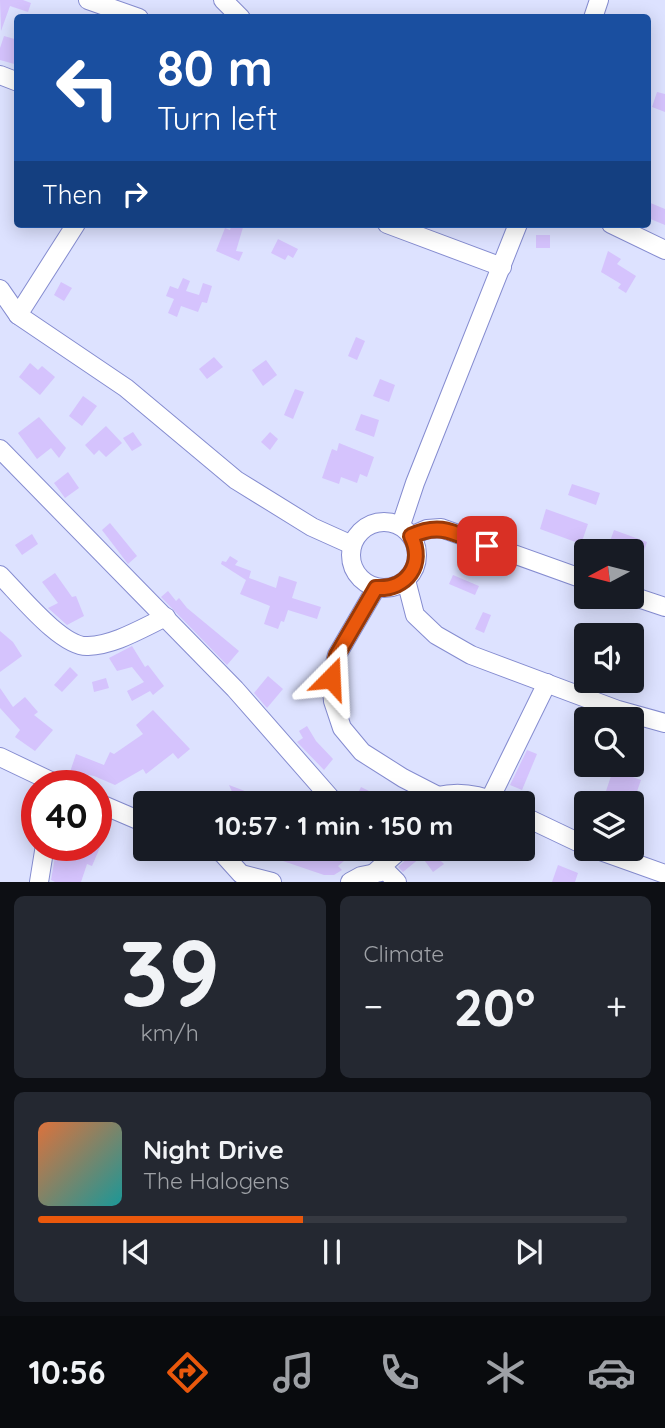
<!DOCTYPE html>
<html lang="en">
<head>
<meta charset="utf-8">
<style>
	:root { --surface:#171b24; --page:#242831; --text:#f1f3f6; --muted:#9ea1a6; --line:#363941; --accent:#ea580c }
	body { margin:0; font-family:Quicksand,sans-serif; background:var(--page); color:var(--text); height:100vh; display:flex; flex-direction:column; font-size:26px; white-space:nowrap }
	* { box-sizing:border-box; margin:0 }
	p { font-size:23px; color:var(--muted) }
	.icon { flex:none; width:38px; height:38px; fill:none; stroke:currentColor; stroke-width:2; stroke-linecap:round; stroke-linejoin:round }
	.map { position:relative; height:882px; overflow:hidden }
	.sheet { display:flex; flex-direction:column; gap:14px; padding:14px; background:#0d0f14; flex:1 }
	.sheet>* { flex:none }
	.top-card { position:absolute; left:14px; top:14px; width:637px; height:214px; border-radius:7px; box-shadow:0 4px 18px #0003; background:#1a4fa0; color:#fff; overflow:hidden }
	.needle { width:46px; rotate:263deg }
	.tools { position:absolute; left:574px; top:539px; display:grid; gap:14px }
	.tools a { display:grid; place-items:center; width:70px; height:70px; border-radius:7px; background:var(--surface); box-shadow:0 4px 18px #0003; font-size:35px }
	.speed { position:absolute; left:21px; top:770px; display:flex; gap:14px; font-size:35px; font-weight:700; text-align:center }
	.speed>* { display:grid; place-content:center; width:91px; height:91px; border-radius:50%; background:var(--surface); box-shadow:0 4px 18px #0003; line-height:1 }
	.speed .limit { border:10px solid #d22; background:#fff; color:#111 }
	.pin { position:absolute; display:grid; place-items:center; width:60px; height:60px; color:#fff; margin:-30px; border-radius:14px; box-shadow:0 4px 10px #0006 }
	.me { position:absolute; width:77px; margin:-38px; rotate:21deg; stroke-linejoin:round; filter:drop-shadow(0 0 5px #0008) }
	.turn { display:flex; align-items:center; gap:24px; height:147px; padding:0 28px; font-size:32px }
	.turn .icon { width:91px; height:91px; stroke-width:2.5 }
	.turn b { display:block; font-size:49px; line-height:60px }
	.then { display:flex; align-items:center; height:66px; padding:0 28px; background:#0003; gap:14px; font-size:26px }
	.big { font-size:52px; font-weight:700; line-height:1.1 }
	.sheet .widget { flex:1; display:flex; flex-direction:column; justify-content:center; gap:10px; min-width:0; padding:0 24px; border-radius:10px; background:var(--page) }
	.sheet .dial { align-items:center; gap:0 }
	.dial b { font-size:91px; line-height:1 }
	.song { display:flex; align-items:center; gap:21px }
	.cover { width:84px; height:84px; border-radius:10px; background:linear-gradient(135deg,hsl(20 70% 55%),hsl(180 70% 35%)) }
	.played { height:7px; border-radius:4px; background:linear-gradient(90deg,var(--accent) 45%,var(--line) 45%) }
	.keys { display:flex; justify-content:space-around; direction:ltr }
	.heat { display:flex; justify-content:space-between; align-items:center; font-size:38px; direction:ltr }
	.sheet .tiles { flex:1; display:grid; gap:14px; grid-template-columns:1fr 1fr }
	.widget:last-child { grid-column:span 2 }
	.trip { position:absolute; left:133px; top:791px; width:402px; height:70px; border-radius:7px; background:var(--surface); box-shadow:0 4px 18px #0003; font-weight:700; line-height:70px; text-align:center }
	.tabs { display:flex; height:112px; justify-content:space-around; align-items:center; background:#090b0e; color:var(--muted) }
	.tabs .icon { width:49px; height:49px }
	.tabs .on { color:var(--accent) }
	.tabs b { font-size:32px; color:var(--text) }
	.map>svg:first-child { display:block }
</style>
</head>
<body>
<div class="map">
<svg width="665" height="882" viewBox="0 0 665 882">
	<rect width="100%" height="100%" fill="#dde2ff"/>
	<g fill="#d5c3fd">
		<polygon points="0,0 23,0 31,3 28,12 10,6 1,31"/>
		<polygon points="4,36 18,40 18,65 0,60 0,48"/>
		<polygon points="657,92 665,94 665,112 652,107"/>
		<polygon points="648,202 665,209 665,225 648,218"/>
		<polygon points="232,224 244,224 236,251 243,252 239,261 216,251 225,228 230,230"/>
		<rect x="536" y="235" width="14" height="13"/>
		<polygon points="278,239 298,249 293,258 288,255 285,260 271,253"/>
		<polygon points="608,251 621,259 617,264 636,276 626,293 618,288 621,284 601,272"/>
		<polygon points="183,278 190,281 186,291 199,295 203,283 212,286 207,303 202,302 198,312 181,306 177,317 168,313 174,299 166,296 170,286 178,289"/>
		<polygon points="61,282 72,288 64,301 54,295"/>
		<polygon points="356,337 365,341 357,360 348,356"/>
		<polygon points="214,357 223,367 207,379 199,369"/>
		<polygon points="266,360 277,375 263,386 252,370"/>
		<polygon points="30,363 38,370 42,366 55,377 40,395 19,377"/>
		<polygon points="380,379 395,385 389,402 373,396"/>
		<polygon points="295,389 304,392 293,419 284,415"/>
		<polygon points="83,396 97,406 82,426 69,416"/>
		<polygon points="361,414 379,420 374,437 355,430"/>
		<polygon points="39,417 66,448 59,458 51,448 37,459 18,433"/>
		<polygon points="106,426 122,443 106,457 99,450 94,455 85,445"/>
		<polygon points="133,432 142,445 132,451 123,438"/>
		<polygon points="270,432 278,439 270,450 261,442"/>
		<polygon points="339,443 374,457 367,477 360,474 357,483 341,477 339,484 322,478 332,449 337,451"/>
		<polygon points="68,472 79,488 65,498 54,483"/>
		<polygon points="572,484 600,493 596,505 568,495"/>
		<polygon points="546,509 588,524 581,544 540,529"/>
		<polygon points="110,523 137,556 128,564 102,530"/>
		<polygon points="614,530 647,542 641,559 632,555 632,551 620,551 608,547"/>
		<polygon points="32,534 38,544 22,555 15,545"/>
		<polygon points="230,556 238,561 235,565 251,571 249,578 276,588 279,576 297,582 292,598 321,607 317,619 288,610 284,622 281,621 278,629 264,624 270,606 240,594 246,580 221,564 222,561 226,562"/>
		<polygon points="55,573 72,597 76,596 84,616 67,625 48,608 58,603 42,582"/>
		<polygon points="453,575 479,586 475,595 449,584"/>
		<polygon points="168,591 176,601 179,598 187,608 239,651 227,665 161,597"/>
		<polygon points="483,612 491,615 484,633 475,629"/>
		<polygon points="0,631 13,642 22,656 0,672"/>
		<polygon points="132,646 145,667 148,665 164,686 153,695 150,691 132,701 127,691 144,682 132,667 117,671 109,658"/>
		<polygon points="70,667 78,675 62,692 54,685"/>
		<polygon points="268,676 283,689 267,708 254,693"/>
		<polygon points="106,678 109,688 94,692 92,682"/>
		<polygon points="0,688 13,707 25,697 38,712 34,715 53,730 35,751 15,737 20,730 0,708"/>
		<polygon points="153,710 190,749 178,759 173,753 146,774 143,769 115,785 94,776 82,774 81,779 69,775 76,754 104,765 110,752 114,754 143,734 136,725"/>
		<polygon points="307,726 316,741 333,759 324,770 297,742 303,738 299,731"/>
		<polygon points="527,750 537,754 522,790 510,785"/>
		<polygon points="613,770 641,780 633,803 602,803"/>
		<polygon points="229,785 250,793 246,803 232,799 233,794"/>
		<polygon points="361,787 379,796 376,803 353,803"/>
		<polygon points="57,845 101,845 92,866 87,864 81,882 55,882 51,880"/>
		<polygon points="261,849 344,849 350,856 338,866 342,870 334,875 324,875 280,860 281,857"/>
		<polygon points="412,849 420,858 403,872 398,867 409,857"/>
		<polygon points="433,849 455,849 440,860 444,864 433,872 422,857"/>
		<polygon points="558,865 578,873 575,882 552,882"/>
	</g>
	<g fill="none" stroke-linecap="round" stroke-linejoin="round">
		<g stroke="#858cd0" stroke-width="20">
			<g id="minor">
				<polyline points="88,0 139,18"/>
				<polyline points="223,0 241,18"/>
				<polyline points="593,18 599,0"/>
				<polyline points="0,75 18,82"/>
				<polyline points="387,224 502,267"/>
				<polyline points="611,224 665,250"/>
				<polyline points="0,289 18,315 126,388 236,480 312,527 352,545"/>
				<polyline points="18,315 76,224"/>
				<polyline points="0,449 235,689 335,803"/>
				<circle cx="384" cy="555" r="33"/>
				<polyline points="401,525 415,483 518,224"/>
				<polyline points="411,536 427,529 441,528 586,580"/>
				<path d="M0,575C19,594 62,648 88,646C115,645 142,628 166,617"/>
				<polyline points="406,580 415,615 436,635 471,655 618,710 665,723"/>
				<polyline points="376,588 337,655 331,678 333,701 342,728 362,752 403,778 438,796 437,803"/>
				<polyline points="632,596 665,607"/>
				<polyline points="0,757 61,786"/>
				<path d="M438,796C459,791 478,794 498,803"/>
				<polyline points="490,799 547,683"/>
				<polyline points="96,802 145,823"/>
				<polyline points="523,816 586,846"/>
				<polyline points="212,849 222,853 241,874 272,882"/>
				<polyline points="595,849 665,874"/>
				<polyline points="372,875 401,849"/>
				<polyline points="39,882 45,845"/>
				<polyline points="350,882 361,876 386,871 397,882"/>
			</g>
		</g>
		<use href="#minor" stroke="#fff" stroke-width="18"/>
	</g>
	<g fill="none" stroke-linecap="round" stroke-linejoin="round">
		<g stroke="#983908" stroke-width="18">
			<path id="route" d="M331,678L337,655L376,588C407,590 425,564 411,536C443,521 456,535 487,546"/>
		</g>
		<use href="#route" stroke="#ea580c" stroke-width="12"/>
	</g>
</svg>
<div class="tools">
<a><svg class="needle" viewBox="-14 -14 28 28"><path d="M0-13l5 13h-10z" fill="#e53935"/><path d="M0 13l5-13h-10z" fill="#9ea1a6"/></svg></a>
<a><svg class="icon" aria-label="sound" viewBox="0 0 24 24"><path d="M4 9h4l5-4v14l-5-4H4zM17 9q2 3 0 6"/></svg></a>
<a><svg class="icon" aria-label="search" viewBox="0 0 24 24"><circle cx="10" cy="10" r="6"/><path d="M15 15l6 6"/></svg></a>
<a><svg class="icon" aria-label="layers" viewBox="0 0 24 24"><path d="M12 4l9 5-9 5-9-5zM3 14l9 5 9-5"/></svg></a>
</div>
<div class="speed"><div class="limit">40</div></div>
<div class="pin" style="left:487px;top:546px;background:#d93025"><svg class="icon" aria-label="arrive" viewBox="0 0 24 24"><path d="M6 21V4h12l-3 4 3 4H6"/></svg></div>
<svg class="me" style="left:331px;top:678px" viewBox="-20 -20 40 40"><path d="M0-17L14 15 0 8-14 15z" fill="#ea580c" stroke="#fff" stroke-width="4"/></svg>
<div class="trip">10:57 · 1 min · 150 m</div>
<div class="top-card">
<div class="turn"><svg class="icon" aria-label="left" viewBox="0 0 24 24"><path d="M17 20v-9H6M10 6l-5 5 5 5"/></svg><div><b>80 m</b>Turn left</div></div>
<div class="then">Then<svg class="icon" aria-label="right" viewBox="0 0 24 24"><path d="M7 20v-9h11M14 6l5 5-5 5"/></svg></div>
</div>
</div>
<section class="sheet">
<div class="tiles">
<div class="widget dial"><b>39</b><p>km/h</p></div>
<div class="widget"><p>Climate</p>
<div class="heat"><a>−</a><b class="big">20°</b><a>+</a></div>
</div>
<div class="widget">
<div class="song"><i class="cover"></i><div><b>Night Drive</b><p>The Halogens</p></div></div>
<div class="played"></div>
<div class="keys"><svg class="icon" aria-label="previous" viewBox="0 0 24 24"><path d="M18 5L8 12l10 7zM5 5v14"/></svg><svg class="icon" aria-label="pause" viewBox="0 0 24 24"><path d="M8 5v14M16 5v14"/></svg><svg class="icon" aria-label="next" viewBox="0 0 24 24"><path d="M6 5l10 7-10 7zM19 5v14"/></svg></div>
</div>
</div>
</section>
<nav class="tabs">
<b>10:56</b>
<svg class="icon on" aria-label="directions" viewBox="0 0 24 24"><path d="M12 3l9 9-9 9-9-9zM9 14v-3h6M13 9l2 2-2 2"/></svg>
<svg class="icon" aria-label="music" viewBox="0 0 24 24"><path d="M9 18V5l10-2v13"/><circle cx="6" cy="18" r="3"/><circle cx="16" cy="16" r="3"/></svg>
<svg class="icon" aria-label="phone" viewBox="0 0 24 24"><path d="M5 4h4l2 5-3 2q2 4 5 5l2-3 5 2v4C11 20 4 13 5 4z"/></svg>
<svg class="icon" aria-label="climate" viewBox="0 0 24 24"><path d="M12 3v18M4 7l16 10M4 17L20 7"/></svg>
<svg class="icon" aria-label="car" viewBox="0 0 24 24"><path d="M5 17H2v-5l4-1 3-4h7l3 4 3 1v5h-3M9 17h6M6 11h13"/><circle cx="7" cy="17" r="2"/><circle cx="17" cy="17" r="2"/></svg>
</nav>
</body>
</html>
